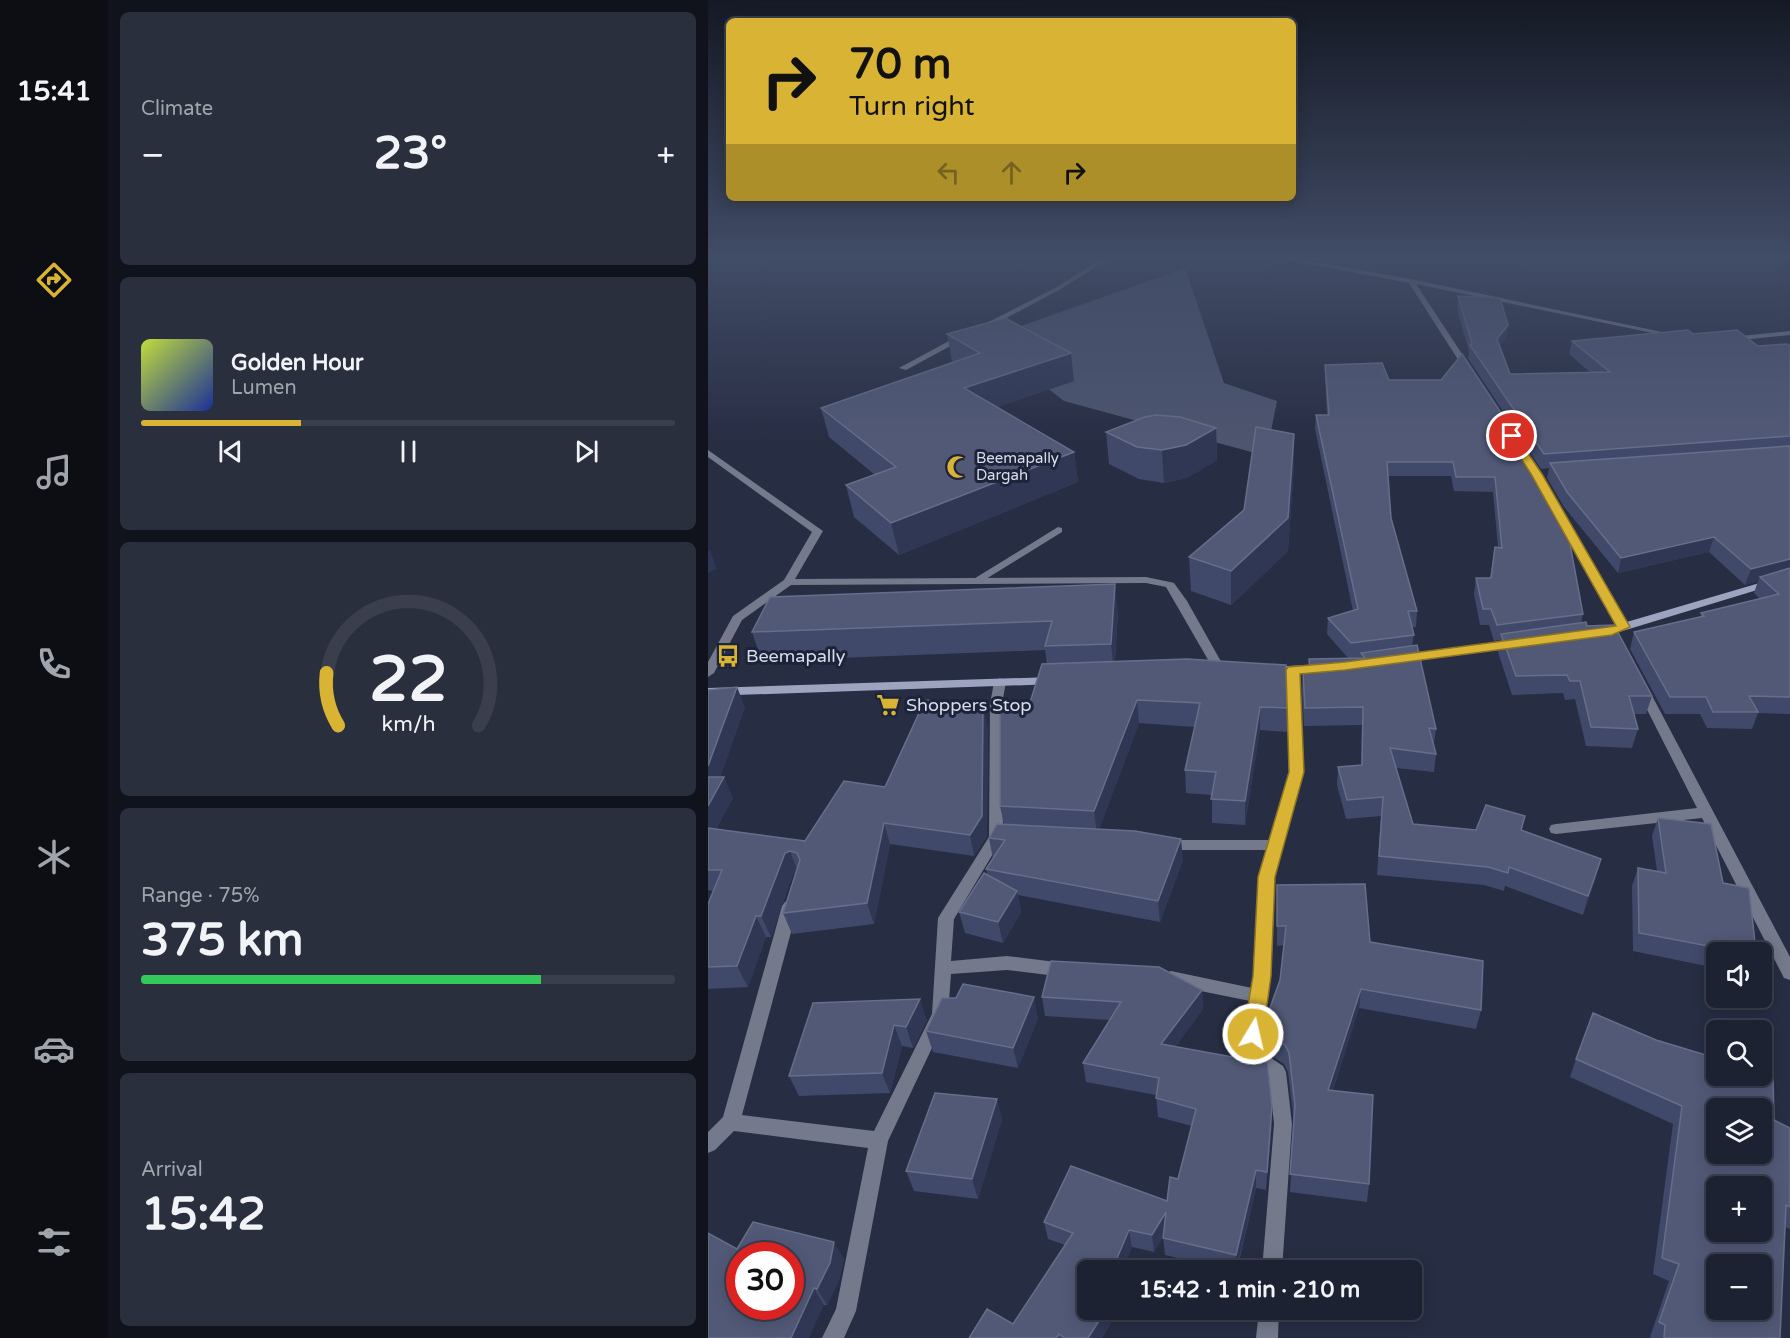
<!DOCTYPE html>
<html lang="en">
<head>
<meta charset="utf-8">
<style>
	:root { --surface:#1d2232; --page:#2a2f3e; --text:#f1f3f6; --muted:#a0a4ac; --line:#3b3f4d; --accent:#d9b334 }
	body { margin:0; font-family:"Varela Round",sans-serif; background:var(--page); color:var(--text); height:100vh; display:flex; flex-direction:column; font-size:22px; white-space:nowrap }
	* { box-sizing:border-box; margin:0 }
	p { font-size:20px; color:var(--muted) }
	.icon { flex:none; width:33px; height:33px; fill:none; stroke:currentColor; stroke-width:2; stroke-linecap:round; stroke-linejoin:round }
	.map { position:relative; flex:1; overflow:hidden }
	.drawer { display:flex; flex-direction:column; gap:12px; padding:12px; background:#10131c; width:600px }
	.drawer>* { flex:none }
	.hud { position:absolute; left:18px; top:18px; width:570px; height:183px; border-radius:9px; box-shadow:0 3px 15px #0003,0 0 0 2px var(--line); background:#d9b334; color:#111; overflow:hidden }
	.buttons { position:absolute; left:998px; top:942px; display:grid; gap:12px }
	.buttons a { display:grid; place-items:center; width:66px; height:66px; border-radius:9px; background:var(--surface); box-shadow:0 3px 15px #0003,0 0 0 2px var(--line); font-size:30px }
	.speed { position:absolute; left:18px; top:1242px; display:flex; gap:12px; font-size:30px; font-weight:700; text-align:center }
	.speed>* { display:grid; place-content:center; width:78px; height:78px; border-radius:50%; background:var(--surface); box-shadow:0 3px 15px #0003,0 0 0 2px var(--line); line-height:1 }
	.speed .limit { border:9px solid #d22; background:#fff; color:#111 }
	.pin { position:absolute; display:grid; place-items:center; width:51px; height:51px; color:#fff; margin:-26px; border:3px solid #fff; border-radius:50%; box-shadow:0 2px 6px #0007 }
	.me { position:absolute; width:66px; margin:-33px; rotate:9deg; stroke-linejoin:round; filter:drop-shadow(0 0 4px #0008) }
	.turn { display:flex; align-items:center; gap:21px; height:126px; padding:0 24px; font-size:27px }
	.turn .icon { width:78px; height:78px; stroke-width:2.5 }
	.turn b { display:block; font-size:42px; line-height:51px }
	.lanes { display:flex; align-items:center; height:57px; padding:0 24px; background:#0003; justify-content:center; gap:30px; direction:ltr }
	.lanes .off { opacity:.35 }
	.big { font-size:45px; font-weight:700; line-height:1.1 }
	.drawer .widget { flex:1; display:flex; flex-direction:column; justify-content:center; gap:9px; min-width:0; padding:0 21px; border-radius:9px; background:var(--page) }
	.drawer .dial { align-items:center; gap:0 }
	.dial svg { height:156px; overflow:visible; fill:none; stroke:var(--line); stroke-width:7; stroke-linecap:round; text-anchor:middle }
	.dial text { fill:var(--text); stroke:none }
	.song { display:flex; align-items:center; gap:18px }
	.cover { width:72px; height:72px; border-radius:9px; background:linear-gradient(135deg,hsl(70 70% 55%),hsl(230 70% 35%)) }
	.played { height:6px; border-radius:3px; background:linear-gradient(90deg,var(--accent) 30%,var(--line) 30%) }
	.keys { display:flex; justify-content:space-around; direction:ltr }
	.heat { display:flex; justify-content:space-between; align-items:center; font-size:33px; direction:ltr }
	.charge { height:9px; border-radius:4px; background:linear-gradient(90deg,#34c759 75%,var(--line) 0) }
	.trip { position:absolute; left:369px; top:1260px; width:345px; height:60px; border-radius:9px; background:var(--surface); box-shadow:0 3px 15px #0003,0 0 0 2px var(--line); font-weight:700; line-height:60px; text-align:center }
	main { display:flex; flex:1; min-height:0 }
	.tabs { display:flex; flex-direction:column; width:108px; justify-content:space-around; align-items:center; background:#0c0e14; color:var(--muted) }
	.tabs .icon { width:42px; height:42px }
	.tabs .current { color:var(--accent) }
	.tabs b { font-size:27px; color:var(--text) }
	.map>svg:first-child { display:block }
</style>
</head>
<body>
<main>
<nav class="tabs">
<b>15:41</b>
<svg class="icon current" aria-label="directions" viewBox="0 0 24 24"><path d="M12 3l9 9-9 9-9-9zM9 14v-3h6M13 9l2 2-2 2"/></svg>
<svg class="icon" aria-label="music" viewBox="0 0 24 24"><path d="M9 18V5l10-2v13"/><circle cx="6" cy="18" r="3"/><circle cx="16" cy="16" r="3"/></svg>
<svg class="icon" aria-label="phone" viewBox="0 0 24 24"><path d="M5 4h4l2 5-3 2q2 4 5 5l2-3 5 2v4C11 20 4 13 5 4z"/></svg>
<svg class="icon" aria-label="climate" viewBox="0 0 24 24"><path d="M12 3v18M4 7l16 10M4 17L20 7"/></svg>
<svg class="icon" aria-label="car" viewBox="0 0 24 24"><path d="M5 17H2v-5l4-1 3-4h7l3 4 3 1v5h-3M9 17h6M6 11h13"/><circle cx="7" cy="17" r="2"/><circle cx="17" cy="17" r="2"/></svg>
<svg class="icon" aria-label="filters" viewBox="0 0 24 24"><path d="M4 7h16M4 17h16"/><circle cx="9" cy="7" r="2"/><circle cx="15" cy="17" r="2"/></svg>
</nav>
<section class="drawer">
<div class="widget"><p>Climate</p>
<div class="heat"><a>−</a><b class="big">23°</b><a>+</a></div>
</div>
<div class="widget">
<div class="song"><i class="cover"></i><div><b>Golden Hour</b><p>Lumen</p></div></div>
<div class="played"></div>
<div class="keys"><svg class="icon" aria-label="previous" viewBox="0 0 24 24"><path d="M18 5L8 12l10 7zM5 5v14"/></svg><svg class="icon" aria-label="pause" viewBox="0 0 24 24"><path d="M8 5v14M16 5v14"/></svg><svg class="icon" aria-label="next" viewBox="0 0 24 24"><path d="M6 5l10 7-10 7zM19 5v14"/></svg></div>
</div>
<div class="widget dial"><svg viewBox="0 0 100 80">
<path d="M14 69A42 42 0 1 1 86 69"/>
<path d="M14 69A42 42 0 0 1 8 42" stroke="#d9b334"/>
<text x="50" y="56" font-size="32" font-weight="700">22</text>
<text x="50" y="72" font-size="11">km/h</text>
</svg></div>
<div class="widget"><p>Range · 75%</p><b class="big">375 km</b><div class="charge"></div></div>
<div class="widget"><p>Arrival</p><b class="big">15:42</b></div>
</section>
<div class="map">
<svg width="1082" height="1338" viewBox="0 0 1082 1338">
	<rect width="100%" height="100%" fill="#272d43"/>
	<polygon fill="#4d556f" points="477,268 516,383 569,401 558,456 356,401 276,339"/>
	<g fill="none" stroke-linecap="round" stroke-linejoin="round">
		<g fill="#747a8b" fill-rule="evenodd">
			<polygon points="397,257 404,257 351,290 276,330 269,328 347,288"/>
			<polygon points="252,335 259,337 198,370 191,368"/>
			<polygon points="0,450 115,531 87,579 438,577 462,582 466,583 479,601 520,674 518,677 510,677 458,587 438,583 83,585 34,620 6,673 0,677 0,662 25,616 76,580 104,532 0,457"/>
		</g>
		<g fill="#747a8b" fill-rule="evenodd">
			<polygon points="566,257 579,257 703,279 968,335 964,337 708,284 764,369 760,371 756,369 701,283"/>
			<polygon points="1082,331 1082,335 1023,341 1019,339 1023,337"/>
			<polygon points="851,511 856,514 921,627 919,629 915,630 909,627 846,514"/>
			<polygon points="350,527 354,528 354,532 273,582 269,583 264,580"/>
			<polygon points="585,666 591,670 596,772 566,877 562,976 551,1050 575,1066 578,1072 584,1124 574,1270 554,1270 566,1124 561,1076 536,1058 533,1053 542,1001 463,985 457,983 455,978 457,973 463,971 544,988 552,877 559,850 457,850 452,849 450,845 452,841 457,840 563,840 582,772 579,670"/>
			<polygon points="292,678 298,682 294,704 295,837 246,919 243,961 299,956 356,963 362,965 364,970 362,975 356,977 299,970 243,974 240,1014 180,1141 148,1311 136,1338 114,1338 128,1309 160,1148 26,1131 7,1150 0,1153 0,1132 15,1117 74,906 77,902 82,900 87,902 90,906 34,1115 166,1131 224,1014 230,918 281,837 282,704 286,682"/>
			<polygon points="934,684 940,688 1082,957 1082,980 1076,978 994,818 848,834 843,833 841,829 843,825 848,824 989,808 928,688"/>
			<polygon points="551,1310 571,1310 570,1338 548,1338"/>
		</g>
		<g fill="#9ca4bf" fill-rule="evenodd">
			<polygon points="1082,574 1082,580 908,633 892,636 886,633 888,631"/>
			<polygon points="807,640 811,641 813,644 811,647 696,662 690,658 696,654"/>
			<polygon points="616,664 622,668 620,671 562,675 556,671 562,667"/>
			<polygon points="344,677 350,681 348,684 0,696 0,688"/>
		</g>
	</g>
	<g fill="#404969">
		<polygon points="750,296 800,325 798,338 791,346 802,374 883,373 861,354 864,341 985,334 1050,346 1082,346 1082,714 1050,713 1044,729 999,728 992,714 957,714 922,649 926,632 992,617 993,613 1052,599 1046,593 1050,581 1037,585 1001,552 910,573 856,507 839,478 841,468 833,469 760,358 761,351 749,309"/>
		<polygon points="239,334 366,381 289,407 366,452 370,482 191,555 146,517 138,485 167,475 121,437 113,408 246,362 244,361"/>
		<polygon points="617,365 681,380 733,380 875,614 873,623 879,626 944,696 938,714 926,714 930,729 924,748 878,746 867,699 857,700 855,693 804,695 790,652 792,640 786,641 781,625 772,625 766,594 768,578 782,578 787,547 790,547 785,492 746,491 743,476 680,476 683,518 709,611 708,627 704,627 706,635 704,646 728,729 726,743 728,754 726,772 688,768 705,824 768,830 817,816 814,830 888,878 875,915 797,886 796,891 776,885 669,875 673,816 638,819 629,785 630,767 653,765 654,725 596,726 594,689 595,671 600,671 601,659 640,658 619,634 620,618 645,611 607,429 608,415 619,415 617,378"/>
		<polygon points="508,428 509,460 479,478 456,483 431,479 401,464 398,432"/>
		<polygon points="586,465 580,551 523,605 483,591 481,557"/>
		<polygon points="410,612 407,662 579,708 579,732 552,730 537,825 504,823 504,795 478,793 477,770 487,727 431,723 391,829 475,860 452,922 310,895 313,912 295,943 257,933 251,912 280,876 278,869 285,859 281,838 296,825 292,806 320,709 339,664 337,650 54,661 44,632"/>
		<polygon points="0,690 37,707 12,777 25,798 8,829 97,841 177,787 280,727 279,836 266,856 182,844 166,924 84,934 75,913 88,873 85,874 63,937 58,937 40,987 0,989 0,904 6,891 0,890"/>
		<polygon points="950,818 1015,883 1048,952 1008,952 1008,968 925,951 924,886 930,868 949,871 944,836"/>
		<polygon points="569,885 773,1010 768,1029 651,1008 625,1090 661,1184 659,1202 582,1192 586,1122 580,1072 576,1064 553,1049 554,1030 572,980 576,945 569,946"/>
		<polygon points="494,990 495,1009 467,1047 564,1124 558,1190 548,1188 529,1270 522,1270 457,1255 455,1237 446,1252 424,1247 414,1270 380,1270 380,1310 409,1310 409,1313 394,1338 261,1338 305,1324 357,1245 340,1239 336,1222 459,1201 470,1179 484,1126 450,1117 448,1095 378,1082 375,1063 402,1020 337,1016 334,997"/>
		<polygon points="105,1003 219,1020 205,1048 194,1046 182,1093 91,1096 81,1076"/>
		<polygon points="330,1018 310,1068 225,1052 218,1031"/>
		<polygon points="868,1059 1066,1120 1082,1128 1082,1229 1077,1227 1072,1338 943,1338 942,1337 961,1281 945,1274 965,1124 862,1077"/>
		<polygon points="294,1119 270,1199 206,1191 198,1171"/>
		<polygon points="29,1249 136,1259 131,1280 119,1305 116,1305"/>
	</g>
	<g fill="#2f3754">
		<polygon points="800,325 798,338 787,352 789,339"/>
		<polygon points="363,353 366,381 261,417 256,388"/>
		<polygon points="508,428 509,460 479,478 456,483 454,450"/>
		<polygon points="586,434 586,465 580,551 523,605 523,571"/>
		<polygon points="366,452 370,482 191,555 183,523"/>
		<polygon points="1006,537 1001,552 910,573 913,558"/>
		<polygon points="2,550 9,569 0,573 0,551"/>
		<polygon points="1082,559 1082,573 1052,577 1050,581 1037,585 1043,569"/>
		<polygon points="407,584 410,612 406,672 403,644"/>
		<polygon points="29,687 37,707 5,797 16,777 25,798 0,844 0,766"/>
		<polygon points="429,700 431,723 389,835 386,811"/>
		<polygon points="275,707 280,727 279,836 266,856 262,835"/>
		<polygon points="552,707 552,730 537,825 537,801"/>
		<polygon points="176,823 182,844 166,924 159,903"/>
		<polygon points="473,839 475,860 452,922 450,901"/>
		<polygon points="82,851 90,872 85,874 63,937 53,916 77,853"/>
		<polygon points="893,859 888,878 875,915 880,896"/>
		<polygon points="309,891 313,912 295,943 290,922"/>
		<polygon points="48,916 58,937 40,987 29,966"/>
		<polygon points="653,989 651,1008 619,1109 620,1090"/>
		<polygon points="494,990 495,1009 455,1063 453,1044"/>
		<polygon points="326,997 330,1018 310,1068 305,1048"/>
		<polygon points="212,999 219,1020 205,1048 198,1027"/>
		<polygon points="186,1025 194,1046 182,1093 174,1073"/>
		<polygon points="289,1099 294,1119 270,1199 264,1179"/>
		<polygon points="564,1106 564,1124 558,1190 559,1172"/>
		<polygon points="548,1170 548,1188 528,1270 528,1255"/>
		<polygon points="458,1212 460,1229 446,1252 444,1235"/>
		<polygon points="421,1230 424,1247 414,1270 404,1270"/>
		<polygon points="126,1242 136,1259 131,1280 119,1305 109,1289"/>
		<polygon points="106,1288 116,1305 101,1338 83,1338"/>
		<polygon points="398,1310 409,1310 409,1313 394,1338 380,1338"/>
	</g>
	<g fill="#515977" stroke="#666e89" stroke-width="1.5" fill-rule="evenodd">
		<polygon points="750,296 792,298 800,325 789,339 802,374 902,372 864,341 980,330 985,334 1029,330 1050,346 1079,344 1082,346 1082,436 836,454 762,345 764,343"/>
		<polygon points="297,318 363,353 256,388 366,452 183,523 138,485 188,467 113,408 272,353 239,334"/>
		<polygon points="754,354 825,461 857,517 875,614 789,625 783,609 775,609 768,578 783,578 787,547 794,548 787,477 748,477 745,462 679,462 683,518 709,611 700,611 706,635 643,643 620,618 650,609 608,415 621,415 617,365 674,363 681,380 733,380"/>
		<polygon points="448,415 472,417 508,428 478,445 454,450 429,447 398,432 437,417"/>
		<polygon points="548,427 586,434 580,518 523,571 481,557 536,510"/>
		<polygon points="1082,446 1082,559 1043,569 1006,537 913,558 859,492 842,463"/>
		<polygon points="1082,568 1082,697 1041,696 1050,712 1005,712 998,697 962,697 926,632 996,616 993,613 1071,594 1052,577"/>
		<polygon points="407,584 403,644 337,646 344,621 44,632 62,597"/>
		<polygon points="878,622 879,626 906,625 944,696 921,696 930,729 883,727 872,681 862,681 859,675 808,676 793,634"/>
		<polygon points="709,645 728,729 721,728 728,754 682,748 705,824 768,830 778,805 817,816 813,830 893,859 880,896 801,867 800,873 780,867 671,856 675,797 639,800 630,767 654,765 655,707 597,708 595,671 602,671 601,659 657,658 653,653"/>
		<polygon points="479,659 578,665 579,708 552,707 537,801 503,799 508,772 477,770 492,703 429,700 386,811 292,806 292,706 320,709 334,664"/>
		<polygon points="29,687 0,766 0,690"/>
		<polygon points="217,700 275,707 274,816 262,835 176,823 159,903 75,913 92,860 89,853 82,851 77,853 53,916 48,916 29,966 0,967 0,904 14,870 0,870 0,828 97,841 136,781 177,787"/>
		<polygon points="0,777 16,777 0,806"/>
		<polygon points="950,818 1003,824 1015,883 1041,888 1048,952 1032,952 931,933 930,868 958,873"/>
		<polygon points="289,824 427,831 473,839 450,901 278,869 297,840 281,838"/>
		<polygon points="276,873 309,891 290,922 251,912"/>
		<polygon points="657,884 662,942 775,961 773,1010 653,989 620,1090 665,1095 661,1184 582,1174 587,1105 581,1053 577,1045 554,1030 572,980 578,926 569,926 569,885"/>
		<polygon points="343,961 451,967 494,990 453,1044 541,1060 546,1049 559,1059 564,1106 559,1172 548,1170 528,1255 455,1238 458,1212 444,1235 421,1230 404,1270 380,1270 380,1310 398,1310 380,1338 357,1338 351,1334 348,1338 261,1338 279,1309 305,1324 365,1233 336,1222 363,1166 459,1201 462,1177 470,1179 488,1109 448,1098 451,1078 375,1063 413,1002 334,997"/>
		<polygon points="255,984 326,997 305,1048 218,1031 234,998 248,998"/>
		<polygon points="212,999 198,1027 186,1025 174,1073 81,1076 105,1003"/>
		<path d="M885,1013L948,1040L1008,1058V1076H1053V1072L1065,1076L1066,1120L1082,1128V1207L1078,1205L1072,1338H956L957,1325L951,1322L971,1264L954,1258L974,1106L868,1059ZM1008,1108H1053V1154H1008ZM1008,1186H1053V1232H1008ZM1008,1264H1053V1310H1008Z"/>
		<polygon points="227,1093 289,1099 264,1179 198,1171"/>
		<path d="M45,1222L126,1242L122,1263L109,1289L106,1288L83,1338H0V1233L29,1249ZM32,1256H82V1306H32Z"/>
	</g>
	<linearGradient id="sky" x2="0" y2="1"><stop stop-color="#151925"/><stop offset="0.58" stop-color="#414c66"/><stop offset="1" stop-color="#414c66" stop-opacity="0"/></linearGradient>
	<rect width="1082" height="444" fill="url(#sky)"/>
	<polygon fill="#d9b334" stroke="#8d7422" stroke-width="1.5" points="800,434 807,434 834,474 922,627 904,635 637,670 592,674 596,772 567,877 563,976 555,1034 552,1040 545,1042 538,1040 535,1034 545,976 550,877 581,772 578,670 580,667 637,662 908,626 823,474 799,436"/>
	<defs>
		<g id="mosque-bare" transform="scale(1.8)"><path d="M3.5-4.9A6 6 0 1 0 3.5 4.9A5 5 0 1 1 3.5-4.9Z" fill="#d9b334" stroke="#1d2339" stroke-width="2.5" paint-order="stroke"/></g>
		<g id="bus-bare" transform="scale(1.8)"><path d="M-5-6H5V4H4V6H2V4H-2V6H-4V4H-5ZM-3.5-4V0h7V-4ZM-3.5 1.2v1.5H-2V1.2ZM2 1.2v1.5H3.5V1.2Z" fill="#d9b334" stroke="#1d2339" stroke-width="2.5" paint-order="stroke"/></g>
		<g id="supermarket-bare" transform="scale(1.8)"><path d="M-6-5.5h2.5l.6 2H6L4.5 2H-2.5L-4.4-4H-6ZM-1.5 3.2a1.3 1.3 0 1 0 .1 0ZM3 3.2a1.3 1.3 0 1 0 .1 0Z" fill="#d9b334" stroke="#1d2339" stroke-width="2.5" paint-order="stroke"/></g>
	</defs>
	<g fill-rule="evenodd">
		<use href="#mosque-bare" x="250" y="467"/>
		<use href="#bus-bare" x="20" y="656"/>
		<use href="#supermarket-bare" x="180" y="705"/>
	</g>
	<g text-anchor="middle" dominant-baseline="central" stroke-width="6" stroke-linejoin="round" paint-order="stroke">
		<g font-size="15" fill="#d8ddec" stroke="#1d2339" text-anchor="start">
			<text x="268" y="458">Beemapally<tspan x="268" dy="17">Dargah</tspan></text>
		</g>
		<g font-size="18" fill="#d8ddec" stroke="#1d2339" text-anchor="start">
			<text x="38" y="656">Beemapally</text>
			<text x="198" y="705">Shoppers Stop</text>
		</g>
	</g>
</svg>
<div class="buttons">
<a><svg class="icon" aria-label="sound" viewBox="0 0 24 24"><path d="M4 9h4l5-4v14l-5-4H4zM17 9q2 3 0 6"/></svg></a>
<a><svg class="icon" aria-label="search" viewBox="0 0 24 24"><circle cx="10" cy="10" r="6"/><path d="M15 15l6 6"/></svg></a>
<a><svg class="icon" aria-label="layers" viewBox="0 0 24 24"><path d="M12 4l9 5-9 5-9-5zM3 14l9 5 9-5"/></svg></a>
<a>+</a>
<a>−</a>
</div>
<div class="speed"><div class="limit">30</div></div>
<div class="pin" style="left:804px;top:436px;background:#d93025"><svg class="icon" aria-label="arrive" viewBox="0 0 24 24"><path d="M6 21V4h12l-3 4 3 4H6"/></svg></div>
<svg class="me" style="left:545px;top:1034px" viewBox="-20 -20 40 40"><circle r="17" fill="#d9b334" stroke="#fff" stroke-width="3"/><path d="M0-11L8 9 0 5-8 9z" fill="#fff"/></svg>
<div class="trip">15:42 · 1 min · 210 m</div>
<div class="hud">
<div class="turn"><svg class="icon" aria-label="right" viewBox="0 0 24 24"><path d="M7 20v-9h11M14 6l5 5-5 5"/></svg><div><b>70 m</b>Turn right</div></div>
<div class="lanes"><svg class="icon off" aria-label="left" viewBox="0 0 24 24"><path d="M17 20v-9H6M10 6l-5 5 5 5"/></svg><svg class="icon off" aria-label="ahead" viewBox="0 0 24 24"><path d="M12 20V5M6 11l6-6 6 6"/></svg><svg class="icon" aria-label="right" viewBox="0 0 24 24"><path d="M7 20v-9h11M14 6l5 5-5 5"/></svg></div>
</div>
</div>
</main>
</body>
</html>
